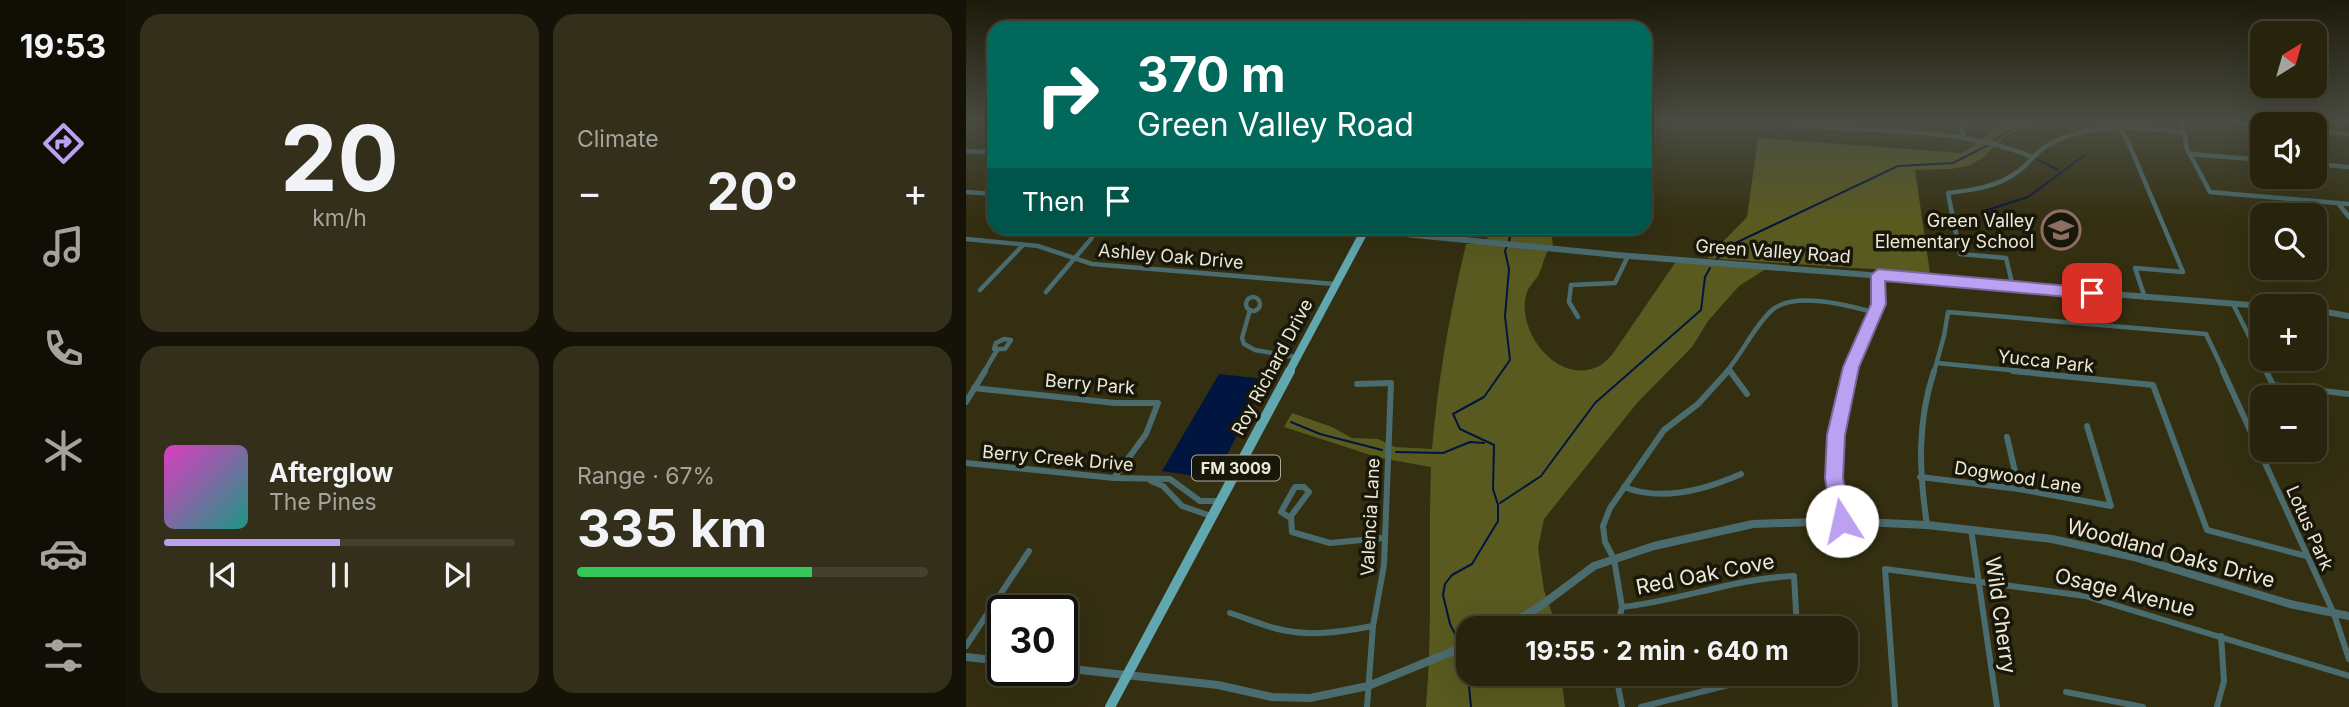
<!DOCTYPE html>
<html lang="en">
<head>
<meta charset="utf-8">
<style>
	:root { --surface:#27230d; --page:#332f1b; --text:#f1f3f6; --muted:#a4a49d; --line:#43402e; --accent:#bca0f2 }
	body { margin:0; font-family:Inter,sans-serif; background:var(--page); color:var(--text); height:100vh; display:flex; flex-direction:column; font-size:26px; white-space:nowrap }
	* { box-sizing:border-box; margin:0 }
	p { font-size:23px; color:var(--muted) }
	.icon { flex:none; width:38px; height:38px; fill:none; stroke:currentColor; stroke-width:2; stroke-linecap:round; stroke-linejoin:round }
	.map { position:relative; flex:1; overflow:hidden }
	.details { display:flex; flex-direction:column; gap:14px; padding:14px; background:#151307; width:840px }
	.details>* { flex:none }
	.hud { position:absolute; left:21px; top:21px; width:665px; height:214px; border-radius:21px; box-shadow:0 7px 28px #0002,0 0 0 2px var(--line); background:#00695c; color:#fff; overflow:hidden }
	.needle { width:46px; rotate:37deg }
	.buttons { position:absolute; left:1284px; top:21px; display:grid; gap:14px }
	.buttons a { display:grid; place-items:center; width:77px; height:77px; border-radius:14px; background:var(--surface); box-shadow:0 7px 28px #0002,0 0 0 2px var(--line); font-size:35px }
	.speed { position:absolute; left:21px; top:595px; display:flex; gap:14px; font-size:35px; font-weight:700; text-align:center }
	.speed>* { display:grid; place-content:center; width:91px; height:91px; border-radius:50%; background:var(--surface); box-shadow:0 7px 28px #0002,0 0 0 2px var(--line); line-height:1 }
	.speed .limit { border:4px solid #111; border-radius:10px; background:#fff; color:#111 }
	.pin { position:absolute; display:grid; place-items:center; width:60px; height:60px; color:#fff; margin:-30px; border-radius:14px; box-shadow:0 4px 10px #0006 }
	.me { position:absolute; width:77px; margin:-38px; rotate:350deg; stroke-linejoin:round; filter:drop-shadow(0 0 5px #0008) }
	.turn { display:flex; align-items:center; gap:24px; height:147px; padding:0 35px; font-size:32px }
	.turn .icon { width:91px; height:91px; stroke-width:2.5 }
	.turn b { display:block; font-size:49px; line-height:60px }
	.then { display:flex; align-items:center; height:66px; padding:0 35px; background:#0003; gap:14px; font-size:26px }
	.big { font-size:52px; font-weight:700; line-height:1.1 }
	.details .widget { flex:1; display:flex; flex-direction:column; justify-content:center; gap:10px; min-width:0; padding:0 24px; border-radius:21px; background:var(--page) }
	.details .dial { align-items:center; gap:0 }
	.dial b { font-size:91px; line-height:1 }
	.song { display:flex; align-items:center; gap:21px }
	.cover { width:84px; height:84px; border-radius:10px; background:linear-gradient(135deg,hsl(310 70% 55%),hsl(170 70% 35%)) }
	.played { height:7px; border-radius:4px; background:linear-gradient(90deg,var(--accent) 50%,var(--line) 50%) }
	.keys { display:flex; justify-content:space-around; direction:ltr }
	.heat { display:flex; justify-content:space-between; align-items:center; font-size:38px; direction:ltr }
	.charge { height:10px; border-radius:5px; background:linear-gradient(90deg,#34c759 67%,var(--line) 0) }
	.details .tiles { flex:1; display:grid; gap:14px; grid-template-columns:repeat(2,1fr) }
	.trip { position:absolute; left:490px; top:616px; width:402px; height:70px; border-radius:21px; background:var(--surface); box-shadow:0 7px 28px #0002,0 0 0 2px var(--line); font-weight:700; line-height:70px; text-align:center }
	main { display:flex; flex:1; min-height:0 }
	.menu { display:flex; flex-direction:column; width:126px; justify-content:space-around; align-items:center; background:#100e05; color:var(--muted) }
	.menu .icon { width:49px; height:49px }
	.menu .on { color:var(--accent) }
	.menu b { font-size:32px; color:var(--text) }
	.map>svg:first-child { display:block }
</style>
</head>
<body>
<main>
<nav class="menu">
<b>19:53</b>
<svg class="icon on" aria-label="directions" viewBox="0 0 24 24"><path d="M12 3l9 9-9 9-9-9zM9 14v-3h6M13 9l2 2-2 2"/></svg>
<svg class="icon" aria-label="music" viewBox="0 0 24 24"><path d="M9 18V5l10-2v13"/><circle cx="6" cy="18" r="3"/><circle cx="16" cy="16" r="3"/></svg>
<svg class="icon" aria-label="phone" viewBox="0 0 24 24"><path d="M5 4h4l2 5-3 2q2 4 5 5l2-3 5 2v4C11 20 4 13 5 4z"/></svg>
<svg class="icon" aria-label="climate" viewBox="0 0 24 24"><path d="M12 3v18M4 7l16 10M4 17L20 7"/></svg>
<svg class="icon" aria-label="car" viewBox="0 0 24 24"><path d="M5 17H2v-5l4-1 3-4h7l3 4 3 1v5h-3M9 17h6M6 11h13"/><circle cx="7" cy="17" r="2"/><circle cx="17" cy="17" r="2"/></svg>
<svg class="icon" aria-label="filters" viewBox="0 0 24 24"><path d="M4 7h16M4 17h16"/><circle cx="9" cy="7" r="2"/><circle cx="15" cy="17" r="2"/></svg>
</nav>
<section class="details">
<div class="tiles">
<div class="widget dial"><b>20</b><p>km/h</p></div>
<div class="widget"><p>Climate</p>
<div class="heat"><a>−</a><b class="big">20°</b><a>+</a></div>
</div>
<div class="widget">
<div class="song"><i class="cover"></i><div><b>Afterglow</b><p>The Pines</p></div></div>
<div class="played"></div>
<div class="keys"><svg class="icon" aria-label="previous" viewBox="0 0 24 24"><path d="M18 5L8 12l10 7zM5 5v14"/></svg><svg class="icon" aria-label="pause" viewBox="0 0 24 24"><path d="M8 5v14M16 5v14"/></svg><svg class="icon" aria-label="next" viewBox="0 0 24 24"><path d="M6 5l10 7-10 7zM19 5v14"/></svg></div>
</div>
<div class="widget"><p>Range · 67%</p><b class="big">335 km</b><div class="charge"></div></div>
</div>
</section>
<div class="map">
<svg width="1383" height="707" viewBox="0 0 1383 707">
	<rect width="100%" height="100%" fill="#342f11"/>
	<g fill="#595a20">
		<path d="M1039,122H1074L1041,135L1015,159L1001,166L985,169L949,170L964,273L741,258L781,217L792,138L996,153C1012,144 1023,131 1039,122Z"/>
		<path d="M522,228H584L587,245C578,252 578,264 573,274C570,280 563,286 561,292C548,330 592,387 633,366C637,364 642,359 646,355L711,260L803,267L773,286L742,321L726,347L671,403L578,519L572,548L578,590L591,628H502V674H595L599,707H460C467,627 462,547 465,467L414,458L318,427L326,413L366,427L386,438L412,439L429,447L466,449C472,379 484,312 500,244H521Z"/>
	</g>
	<polygon fill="#00153f" points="253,374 299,379 249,479 196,471"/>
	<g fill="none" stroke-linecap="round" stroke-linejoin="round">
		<g stroke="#00153f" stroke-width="2">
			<polyline points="1028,140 1058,122"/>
			<polyline points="1070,159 1092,170"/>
			<polyline points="1041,222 1018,211 1062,197 1119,155"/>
			<polyline points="546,233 582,234 602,228"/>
			<polyline points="543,241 546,228"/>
			<polyline points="750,260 761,247 932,166 987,163 1024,144"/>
			<polyline points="325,422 354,434 416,450"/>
			<polyline points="430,452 477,453 504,442 518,443"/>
			<polyline points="534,503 575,476 629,403 735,310 739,277 744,268"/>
			<polyline points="494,644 484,624 477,595 479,584 486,575 506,564 532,521 532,505 527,489 528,445 494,429 487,414 518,397 544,360 539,316 543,269 539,251 541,246"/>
			<polyline points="496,650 501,665 505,707"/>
		</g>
		<g stroke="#4b6c6f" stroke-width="4.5">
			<polyline points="763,122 767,122"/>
			<path d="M823,122L833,126C907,131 998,128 1066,157"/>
			<polyline points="994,122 998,138"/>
			<polyline points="1150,122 1163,144 1217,272 1169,268 1179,298"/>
			<polyline points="1216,122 1221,149 1244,192 1383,204"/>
			<polyline points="1267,122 1297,127"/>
			<polyline points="1349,131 1383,134"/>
			<polyline points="0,151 17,152 28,142"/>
			<polyline points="1225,154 1297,160"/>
			<polyline points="1349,164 1383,167"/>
			<polyline points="0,192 28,194"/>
			<polyline points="1372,203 1383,217"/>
			<polyline points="0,239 72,246 126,264 368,284"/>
			<path d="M1047,287L1040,258L994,254L982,193C1007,190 1033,187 1054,170C1064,162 1071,151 1082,145C1122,122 1172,127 1216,132"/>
			<polyline points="14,290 57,245"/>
			<polyline points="80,292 125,239 131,228"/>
			<circle cx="287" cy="304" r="7"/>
			<polyline points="1268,306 1301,372"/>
			<polyline points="284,310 276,338 278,344 289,350 329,357"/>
			<polyline points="612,317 603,302 605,285 649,283 662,256"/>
			<polygon points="38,339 45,340 39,349 28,349 30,343"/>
			<polyline points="971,363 1064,372"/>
			<polyline points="763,369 765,372"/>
			<polyline points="18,372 31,350"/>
			<path d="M760,372C776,354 787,328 805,311C827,290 884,306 910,313"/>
			<polyline points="884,372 912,304 912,275"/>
			<polyline points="968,372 978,336 982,312 1240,334 1258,372"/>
		</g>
		<g stroke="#4b6c6f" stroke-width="6">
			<polyline points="764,371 781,394"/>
			<polyline points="1047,371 1187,385 1241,530 1340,556"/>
			<polyline points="1257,371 1368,614 1383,659"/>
			<polyline points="1300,371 1307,385 1383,394"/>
			<polyline points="391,384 425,383 418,565 407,626 401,707"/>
			<polyline points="8,388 149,403 192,403 180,434 148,478"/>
			<polyline points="0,402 19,371"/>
			<polyline points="1041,437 1053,489"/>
			<polyline points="0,463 148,478 204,479 234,501 253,501"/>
			<polyline points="954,477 1053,489 1145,506 1121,426"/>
			<polyline points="185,481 197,486 216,506 245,516"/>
			<path d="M658,487C696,502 739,490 775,474"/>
			<polyline points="323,517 315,512 329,487 338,487 343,492 325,516 326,532 364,543 417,538"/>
			<polyline points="876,521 868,478 870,435 884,371"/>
			<path d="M961,525C953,471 951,423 968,371"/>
			<polyline points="1005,529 1031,707"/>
			<path d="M656,607C714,601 769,578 828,576L831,628"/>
			<path d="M264,613C280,618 295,625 312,629C344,637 375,632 407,626"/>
			<polyline points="651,628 656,607 648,559 639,542 637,526 644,508 698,430 732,404 762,371"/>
			<polyline points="0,646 63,551"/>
			<polyline points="650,674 656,707"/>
			<polyline points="1100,692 1177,707"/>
			<polyline points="675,707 806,674"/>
			<polyline points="929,707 919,569 1119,596 1383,676"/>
			<polyline points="1251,707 1258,681 1255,636"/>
		</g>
		<g stroke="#4b6c6f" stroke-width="6">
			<polyline points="398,230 651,255 1297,306"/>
			<polyline points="1349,310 1383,316"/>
		</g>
		<g stroke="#4b6c6f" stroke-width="8">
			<polyline points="538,628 573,607 628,566 688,546 787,524 876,521 961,525 1086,539 1168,557 1324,604 1383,616"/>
			<polyline points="0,657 37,661"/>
			<polyline points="96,668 252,685 306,697 344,698 402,686 502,645"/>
		</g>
		<polyline stroke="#60a7af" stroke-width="8" points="323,372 400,228"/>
		<polyline stroke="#60a7af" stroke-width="10" points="144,707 324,371"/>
	</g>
	<linearGradient id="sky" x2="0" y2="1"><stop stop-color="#1d1a09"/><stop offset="0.55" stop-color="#4a4d43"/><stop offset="1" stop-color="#4a4d43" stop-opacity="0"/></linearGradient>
	<rect width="1383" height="221" fill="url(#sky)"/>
	<polygon fill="#bca0f2" stroke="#7a689d" stroke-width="2" points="912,269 1126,288 1134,293 1126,299 919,281 920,304 893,367 879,435 877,478 885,521 882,527 876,529 869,527 866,521 859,478 861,435 877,367 905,304 905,275"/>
	<defs>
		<g id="school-ring" transform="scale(2.0125)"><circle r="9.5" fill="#19170a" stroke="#8d6e63" stroke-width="1.5"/><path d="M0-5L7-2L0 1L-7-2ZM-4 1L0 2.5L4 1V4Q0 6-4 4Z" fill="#8d6e63"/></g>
	</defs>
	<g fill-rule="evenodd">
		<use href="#school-ring" x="1095" y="230"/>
	</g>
	<g text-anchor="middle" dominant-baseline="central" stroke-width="7" stroke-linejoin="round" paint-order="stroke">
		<rect fill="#19170a" stroke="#adaa9a" stroke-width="2" x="226" y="455.5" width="88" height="25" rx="5"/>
		<g font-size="16" font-weight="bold" fill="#ece9d7">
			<text x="270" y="468">FM 3009</text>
		</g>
		<g font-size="18" fill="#ece9d7" stroke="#19170a" text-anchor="end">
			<text x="1068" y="220">Green Valley<tspan x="1068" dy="21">Elementary School</tspan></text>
		</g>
		<g font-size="18" fill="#ece9d7" stroke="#19170a">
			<text transform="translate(807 251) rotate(4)">Green Valley Road</text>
			<text transform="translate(205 256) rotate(5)">Ashley Oak Drive</text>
			<text transform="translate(1080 361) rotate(6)">Yucca Park</text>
			<text transform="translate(306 367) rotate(-62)">Roy Richard Drive</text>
			<text transform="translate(124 384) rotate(5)">Berry Park</text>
			<text transform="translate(92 458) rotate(5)">Berry Creek Drive</text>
			<text transform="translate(1052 477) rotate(9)">Dogwood Lane</text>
			<text transform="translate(404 517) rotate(-87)">Valencia Lane</text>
			<text transform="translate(1344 528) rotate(66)">Lotus Park</text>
		</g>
		<g font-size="21" fill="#ece9d7" stroke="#19170a">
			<text transform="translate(1205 553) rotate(15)">Woodland Oaks Drive</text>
			<text transform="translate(739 574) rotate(-11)">Red Oak Cove</text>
			<text transform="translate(1159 592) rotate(14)">Osage Avenue</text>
			<text transform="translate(1035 615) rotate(82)">Wild Cherry</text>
		</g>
	</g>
</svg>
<div class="buttons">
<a><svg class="needle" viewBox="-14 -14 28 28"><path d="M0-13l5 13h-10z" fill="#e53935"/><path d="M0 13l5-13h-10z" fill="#a4a49d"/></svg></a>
<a><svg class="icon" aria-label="sound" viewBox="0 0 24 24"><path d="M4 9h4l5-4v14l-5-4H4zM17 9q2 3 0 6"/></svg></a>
<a><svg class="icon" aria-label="search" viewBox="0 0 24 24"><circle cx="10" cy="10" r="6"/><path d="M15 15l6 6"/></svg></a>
<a>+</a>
<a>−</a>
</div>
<div class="speed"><div class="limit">30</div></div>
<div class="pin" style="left:1126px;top:293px;background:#d93025"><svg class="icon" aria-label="arrive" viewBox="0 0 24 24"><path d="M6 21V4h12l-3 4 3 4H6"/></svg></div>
<svg class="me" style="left:876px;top:521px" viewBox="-20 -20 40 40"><circle r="19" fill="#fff"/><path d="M0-13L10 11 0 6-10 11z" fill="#bca0f2"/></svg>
<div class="trip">19:55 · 2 min · 640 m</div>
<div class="hud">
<div class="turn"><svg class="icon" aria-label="right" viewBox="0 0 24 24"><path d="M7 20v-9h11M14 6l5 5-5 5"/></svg><div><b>370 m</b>Green Valley Road</div></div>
<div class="then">Then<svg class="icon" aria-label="arrive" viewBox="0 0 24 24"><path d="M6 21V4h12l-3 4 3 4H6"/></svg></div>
</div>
</div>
</main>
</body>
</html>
